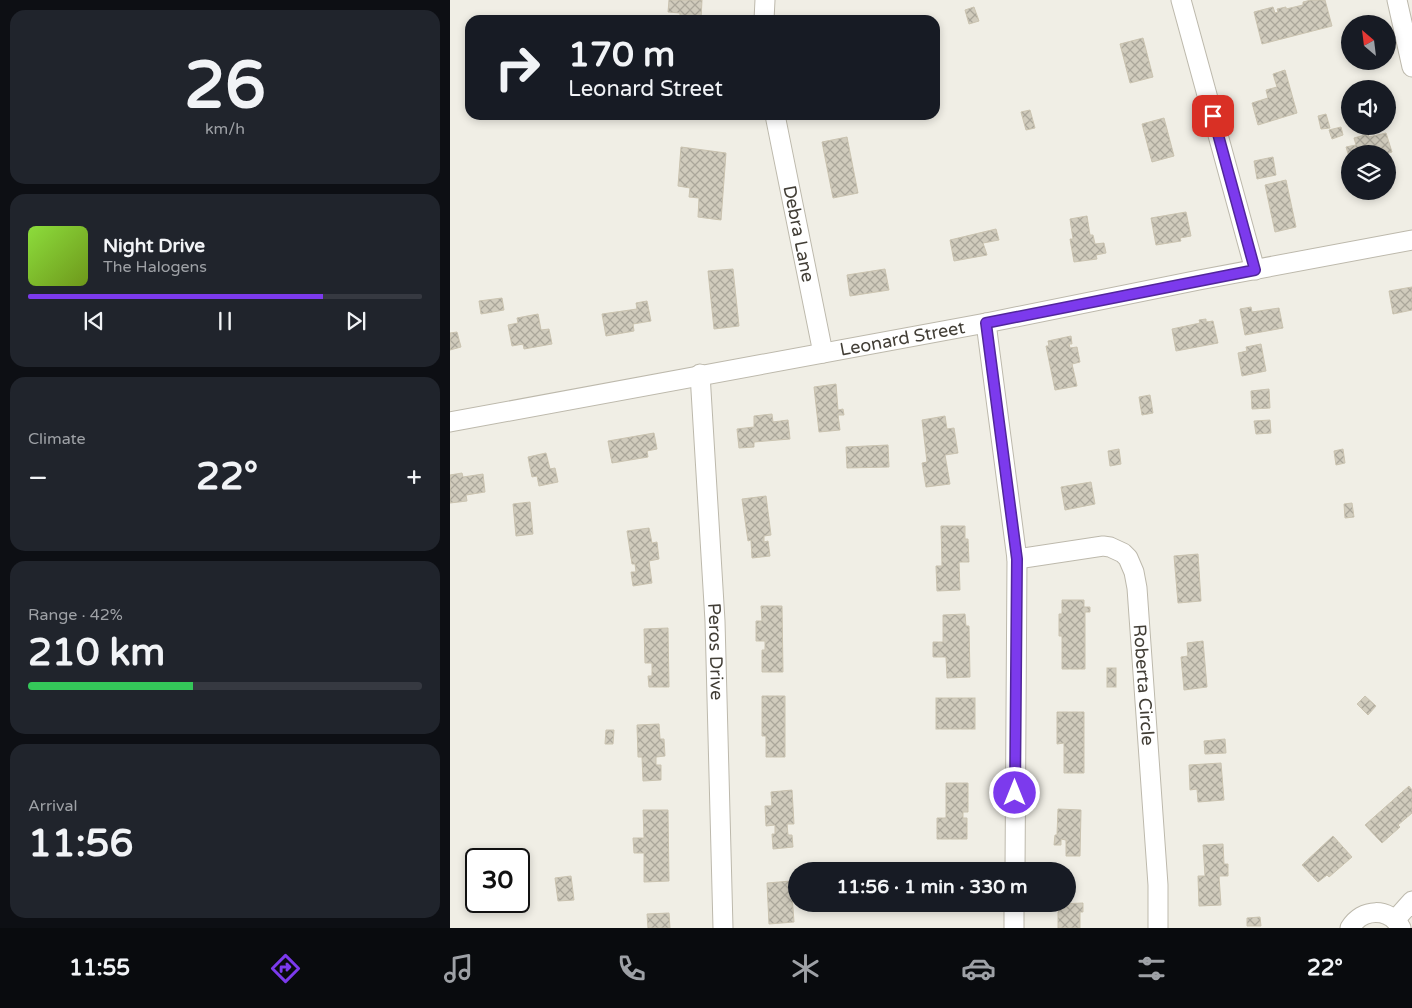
<!DOCTYPE html>
<html lang="en">
<head>
<meta charset="utf-8">
<style>
	:root { --surface:#171b24; --page:#20242c; --text:#f1f3f6; --muted:#9ea1a6; --line:#363941; --accent:#7c3aed }
	body { margin:0; font-family:"Varela Round",sans-serif; background:var(--page); color:var(--text); height:100vh; display:flex; flex-direction:column; font-size:19px; white-space:nowrap }
	* { box-sizing:border-box; margin:0 }
	p { font-size:16px; color:var(--muted) }
	.icon { flex:none; width:28px; height:28px; fill:none; stroke:currentColor; stroke-width:2; stroke-linecap:round; stroke-linejoin:round }
	.map { position:relative; flex:1; overflow:hidden }
	.side { display:flex; flex-direction:column; gap:10px; padding:10px; background:#0d0f14; width:450px }
	.side>* { flex:none }
	.banner { position:absolute; left:15px; top:15px; width:475px; height:105px; border-radius:15px; box-shadow:0 2px 8px #0003; background:#171b24; color:var(--text); overflow:hidden }
	.needle { width:32px; rotate:332deg }
	.buttons { position:absolute; left:891px; top:15px; display:grid; gap:10px }
	.buttons a { display:grid; place-items:center; width:55px; height:55px; border-radius:50%; background:var(--surface); box-shadow:0 2px 8px #0003; font-size:25px }
	.speed { position:absolute; left:15px; top:848px; display:flex; gap:10px; font-size:25px; font-weight:700; text-align:center }
	.speed>* { display:grid; place-content:center; width:65px; height:65px; border-radius:50%; background:var(--surface); box-shadow:0 2px 8px #0003; line-height:1 }
	.speed .limit { border:2px solid #111; border-radius:8px; background:#fff; color:#111 }
	.pin { position:absolute; display:grid; place-items:center; width:42px; height:42px; color:#fff; margin:-21px; border-radius:10px; box-shadow:0 2px 8px #0006 }
	.me { position:absolute; width:55px; margin:-28px; rotate:0deg; stroke-linejoin:round; filter:drop-shadow(0 0 4px #0008) }
	.turn { display:flex; align-items:center; gap:18px; height:105px; padding:0 20px; font-size:22px }
	.turn .icon { width:65px; height:65px; stroke-width:2.5 }
	.turn b { display:block; font-size:35px; line-height:42px }
	.big { font-size:38px; font-weight:800; line-height:1.1 }
	.side .card { flex:1; display:flex; flex-direction:column; justify-content:center; gap:8px; min-width:0; padding:0 18px; border-radius:15px; background:var(--page) }
	.side .dial { align-items:center; gap:0 }
	.dial b { font-size:65px; line-height:1 }
	.song { display:flex; align-items:center; gap:15px }
	.cover { width:60px; height:60px; border-radius:8px; background:linear-gradient(135deg,hsl(90 70% 55%),hsl(80 70% 35%)) }
	.played { height:5px; border-radius:2px; background:linear-gradient(90deg,var(--accent) 75%,var(--line) 75%) }
	.keys { display:flex; justify-content:space-around; direction:ltr }
	.heat { display:flex; justify-content:space-between; align-items:center; font-size:28px; direction:ltr }
	.charge { height:8px; border-radius:4px; background:linear-gradient(90deg,#34c759 42%,var(--line) 0) }
	.trip { position:absolute; left:338px; top:862px; width:288px; height:50px; border-radius:25px; background:var(--surface); box-shadow:0 2px 8px #0003; font-weight:800; line-height:50px; text-align:center }
	.dock { display:flex; height:80px; justify-content:space-around; align-items:center; background:#090b0e; color:var(--muted) }
	.dock .icon { width:35px; height:35px }
	.dock .current { color:var(--accent) }
	.dock b { font-size:22px; color:var(--text) }
	main { display:flex; flex:1; min-height:0 }
	.map>svg:first-child { display:block }
</style>
</head>
<body>
<main>
<section class="side">
<div class="card dial"><b>26</b><p>km/h</p></div>
<div class="card">
<div class="song"><i class="cover"></i><div><b>Night Drive</b><p>The Halogens</p></div></div>
<div class="played"></div>
<div class="keys"><svg class="icon" aria-label="previous" viewBox="0 0 24 24"><path d="M18 5L8 12l10 7zM5 5v14"/></svg><svg class="icon" aria-label="pause" viewBox="0 0 24 24"><path d="M8 5v14M16 5v14"/></svg><svg class="icon" aria-label="next" viewBox="0 0 24 24"><path d="M6 5l10 7-10 7zM19 5v14"/></svg></div>
</div>
<div class="card"><p>Climate</p>
<div class="heat"><a>−</a><b class="big">22°</b><a>+</a></div>
</div>
<div class="card"><p>Range · 42%</p><b class="big">210 km</b><div class="charge"></div></div>
<div class="card"><p>Arrival</p><b class="big">11:56</b></div>
</section>
<div class="map">
<svg width="962" height="928" viewBox="0 0 962 928">
	<defs>
		<pattern id="building-cross-hatch" width="8" height="8" patternUnits="userSpaceOnUse" patternTransform="scale(1.25)"><rect width="8" height="8" fill="#d0cbbc"/><path d="M0 0l8 8M0 8l8-8" fill="none" stroke="#aaa69a"/></pattern>
	</defs>
	<rect width="100%" height="100%" fill="#f0eee5"/>
	<g fill="url(#building-cross-hatch)" stroke="#cac3b0">
		<polygon points="219,0 252,0 251,19 230,17 230,13 218,12"/>
		<polygon points="861,0 875,0 882,26 812,44 804,12 823,7 825,13 828,12 827,9 836,7 836,9 853,5 853,2"/>
		<polygon points="524,7 529,21 519,24 515,10"/>
		<polygon points="693,38 703,77 680,83 670,44"/>
		<polygon points="835,70 847,113 808,125 802,103 818,98 816,90 827,87 823,74"/>
		<polygon points="580,110 585,128 576,130 571,112"/>
		<polygon points="876,114 880,128 871,129 868,116"/>
		<polygon points="714,118 724,156 702,162 692,124"/>
		<polygon points="891,127 893,135 882,139 879,130"/>
		<polygon points="936,133 942,152 936,154 900,154 900,160 896,147 906,145 904,138 918,134 919,137"/>
		<polygon points="397,137 408,193 383,198 372,142"/>
		<polygon points="231,147 276,153 271,220 248,217 249,198 239,197 240,188 228,186"/>
		<polygon points="823,157 826,175 807,179 804,161"/>
		<polygon points="836,180 846,227 825,232 815,185"/>
		<polygon points="736,212 741,236 730,238 731,241 706,245 701,218"/>
		<polygon points="637,216 640,235 643,235 645,244 654,243 656,253 646,255 647,259 624,262 620,239 623,239 620,219"/>
		<polygon points="546,229 549,240 533,243 537,255 504,261 500,240"/>
		<polygon points="283,269 289,326 264,329 258,271"/>
		<polygon points="435,269 439,290 400,296 397,275"/>
		<polygon points="962,287 962,310 943,314 939,291"/>
		<polygon points="52,298 54,310 31,314 29,301"/>
		<polygon points="197,301 201,321 183,324 184,331 156,336 152,314 187,309 186,303"/>
		<polygon points="801,307 802,312 829,308 833,328 795,335 790,309"/>
		<polygon points="88,314 91,330 99,329 102,344 74,349 73,344 62,346 58,325 68,323 67,318"/>
		<polygon points="756,319 756,322 763,321 768,343 726,351 722,329 750,323 749,320"/>
		<polygon points="7,332 11,347 0,350 0,333"/>
		<polygon points="621,336 622,344 619,344 620,348 627,347 630,362 622,364 627,386 605,390 596,346 599,346 598,341"/>
		<polygon points="811,344 816,371 792,376 788,353 797,351 796,347"/>
		<polygon points="386,384 388,410 393,409 394,415 388,415 390,430 369,432 364,387"/>
		<polygon points="819,389 820,408 802,409 801,391"/>
		<polygon points="700,395 703,413 692,415 689,397"/>
		<polygon points="322,414 323,422 338,420 340,439 304,442 304,447 289,448 287,429 304,427 304,416"/>
		<polygon points="495,416 497,429 504,428 508,453 495,455 500,484 476,487 472,463 477,462 472,420"/>
		<polygon points="820,420 821,433 806,434 804,421"/>
		<polygon points="204,433 207,449 197,451 198,457 162,463 158,441"/>
		<polygon points="438,445 439,467 397,468 396,447"/>
		<polygon points="669,449 671,464 660,466 658,451"/>
		<polygon points="893,449 895,463 886,465 884,451"/>
		<polygon points="96,453 100,469 105,468 108,482 89,486 87,476 82,477 78,457"/>
		<polygon points="12,473 13,477 33,474 35,492 16,495 17,501 0,503 0,475"/>
		<polygon points="641,482 645,504 615,510 611,487"/>
		<polygon points="316,496 321,535 314,536 314,542 318,541 320,556 302,558 301,540 298,541 292,499"/>
		<polygon points="80,502 83,534 66,536 63,504"/>
		<polygon points="902,503 904,517 895,518 894,504"/>
		<polygon points="491,526 515,526 515,539 518,539 519,562 509,562 510,590 487,591 486,566 492,566"/>
		<polygon points="199,528 202,543 207,542 209,559 199,561 202,583 183,586 181,572 186,572 185,564 182,564 177,531"/>
		<polygon points="748,554 751,601 728,603 724,556"/>
		<polygon points="612,600 634,600 634,607 640,607 640,612 635,612 635,669 612,669 612,636 609,636 609,614 612,614"/>
		<polygon points="311,606 332,606 333,672 312,672 312,650 315,650 315,641 306,641 306,621 312,621"/>
		<polygon points="515,614 516,626 519,626 520,677 497,678 496,657 483,657 483,642 493,642 493,615"/>
		<polygon points="218,628 219,687 199,687 198,676 202,676 202,663 195,663 194,629"/>
		<polygon points="753,641 757,687 734,690 731,657 738,656 737,643"/>
		<rect x="657" y="668" width="9" height="19"/>
		<polygon points="312,696 335,696 335,757 316,757 316,736 312,736"/>
		<polygon points="915,696 926,706 918,715 907,704"/>
		<rect x="486" y="698" width="39" height="31"/>
		<polygon points="607,712 634,712 634,773 614,773 614,743 607,744"/>
		<polygon points="209,724 210,739 214,739 215,756 206,757 206,765 211,765 211,780 193,781 192,757 188,757 187,725"/>
		<polygon points="156,730 164,730 163,744 155,744"/>
		<polygon points="775,739 776,753 755,754 754,741"/>
		<polygon points="771,763 774,800 748,802 747,789 740,790 739,765"/>
		<polygon points="496,783 518,783 518,812 513,812 513,818 517,818 517,839 487,839 487,818 496,818"/>
		<polygon points="959,786 962,790 962,813 948,825 950,827 932,843 915,825"/>
		<polygon points="342,790 344,824 337,824 338,835 342,835 343,847 323,849 322,834 325,834 325,825 316,826 315,806 322,806 321,792"/>
		<polygon points="608,809 631,810 630,856 616,856 616,840 611,839 611,845 604,845 605,835 607,835"/>
		<polygon points="193,810 218,810 219,881 194,882 194,853 184,853 183,838 194,838"/>
		<polygon points="883,836 902,857 879,877 877,875 868,882 852,865"/>
		<polygon points="773,844 774,864 778,864 778,876 769,876 771,905 749,906 748,876 755,876 753,845"/>
		<rect x="493" y="864" width="26" height="7"/>
		<polygon points="121,876 124,900 108,901 105,878"/>
		<polygon points="341,881 344,922 319,924 317,883"/>
		<polygon points="633,903 633,912 630,912 630,928 608,928 608,904"/>
		<polygon points="219,913 220,928 198,928 197,914"/>
		<polygon points="810,917 811,926 797,926 797,918"/>
	</g>
	<g fill="none" stroke-linecap="round" stroke-linejoin="round">
		<g stroke="#bdb9ac" stroke-width="21">
			<g id="minor">
				<polyline points="731,0 805,270"/>
				<polyline points="947,0 962,67"/>
				<polyline points="314,20 315,0"/>
				<path id="s1" d="M325,115L373,353"/>
				<polyline points="536,323 567,559 565,871"/>
				<path id="s2" d="M250,374L265,621L273,928"/>
				<path id="s3" d="M0,422L536,323L749,280L962,240"/>
				<path id="s4" d="M567,559L653,546L660,547L673,553L678,558L684,572L687,588L708,885V928"/>
				<polyline points="945,920 962,901"/>
				<polyline points="564,928 564,904"/>
				<path d="M900,928C912,908 939,907 951,928"/>
			</g>
		</g>
		<use href="#minor" stroke="#fff" stroke-width="19"/>
	</g>
	<g fill="none" stroke-linecap="round" stroke-linejoin="round">
		<g stroke="#51269a" stroke-width="12">
			<polyline id="route" points="565,793 567,559 536,323 805,270 763,116"/>
		</g>
		<use href="#route" stroke="#7c3aed" stroke-width="9"/>
	</g>
	<g text-anchor="middle" dominant-baseline="central" stroke-width="4" stroke-linejoin="round" paint-order="stroke">
		<g font-size="18" fill="#423e36" stroke="#fff">
			<text stroke="none"><textPath href="#s1" startOffset="121">Debra Lane</textPath></text>
			<text stroke="none"><textPath href="#s3" startOffset="460">Leonard Street</textPath></text>
			<text stroke="none"><textPath href="#s2" startOffset="278">Peros Drive</textPath></text>
			<text stroke="none"><textPath href="#s4" startOffset="244">Roberta Circle</textPath></text>
		</g>
	</g>
</svg>
<div class="buttons">
<a><svg class="needle" viewBox="-14 -14 28 28"><path d="M0-13l5 13h-10z" fill="#e53935"/><path d="M0 13l5-13h-10z" fill="#9ea1a6"/></svg></a>
<a><svg class="icon" aria-label="sound" viewBox="0 0 24 24"><path d="M4 9h4l5-4v14l-5-4H4zM17 9q2 3 0 6"/></svg></a>
<a><svg class="icon" aria-label="layers" viewBox="0 0 24 24"><path d="M12 4l9 5-9 5-9-5zM3 14l9 5 9-5"/></svg></a>
</div>
<div class="speed"><div class="limit">30</div></div>
<div class="pin" style="left:763px;top:116px;background:#d93025"><svg class="icon" aria-label="arrive" viewBox="0 0 24 24"><path d="M6 21V4h12l-3 4 3 4H6"/></svg></div>
<svg class="me" style="left:565px;top:793px" viewBox="-20 -20 40 40"><circle r="17" fill="#7c3aed" stroke="#fff" stroke-width="3"/><path d="M0-11L8 9 0 5-8 9z" fill="#fff"/></svg>
<div class="trip">11:56 · 1 min · 330 m</div>
<div class="banner">
<div class="turn"><svg class="icon" aria-label="right" viewBox="0 0 24 24"><path d="M7 20v-9h11M14 6l5 5-5 5"/></svg><div><b>170 m</b>Leonard Street</div></div>
</div>
</div>
</main>
<nav class="dock">
<b>11:55</b>
<svg class="icon current" aria-label="directions" viewBox="0 0 24 24"><path d="M12 3l9 9-9 9-9-9zM9 14v-3h6M13 9l2 2-2 2"/></svg>
<svg class="icon" aria-label="music" viewBox="0 0 24 24"><path d="M9 18V5l10-2v13"/><circle cx="6" cy="18" r="3"/><circle cx="16" cy="16" r="3"/></svg>
<svg class="icon" aria-label="phone" viewBox="0 0 24 24"><path d="M5 4h4l2 5-3 2q2 4 5 5l2-3 5 2v4C11 20 4 13 5 4z"/></svg>
<svg class="icon" aria-label="climate" viewBox="0 0 24 24"><path d="M12 3v18M4 7l16 10M4 17L20 7"/></svg>
<svg class="icon" aria-label="car" viewBox="0 0 24 24"><path d="M5 17H2v-5l4-1 3-4h7l3 4 3 1v5h-3M9 17h6M6 11h13"/><circle cx="7" cy="17" r="2"/><circle cx="17" cy="17" r="2"/></svg>
<svg class="icon" aria-label="filters" viewBox="0 0 24 24"><path d="M4 7h16M4 17h16"/><circle cx="9" cy="7" r="2"/><circle cx="15" cy="17" r="2"/></svg>
<b>22°</b>
</nav>
</body>
</html>
